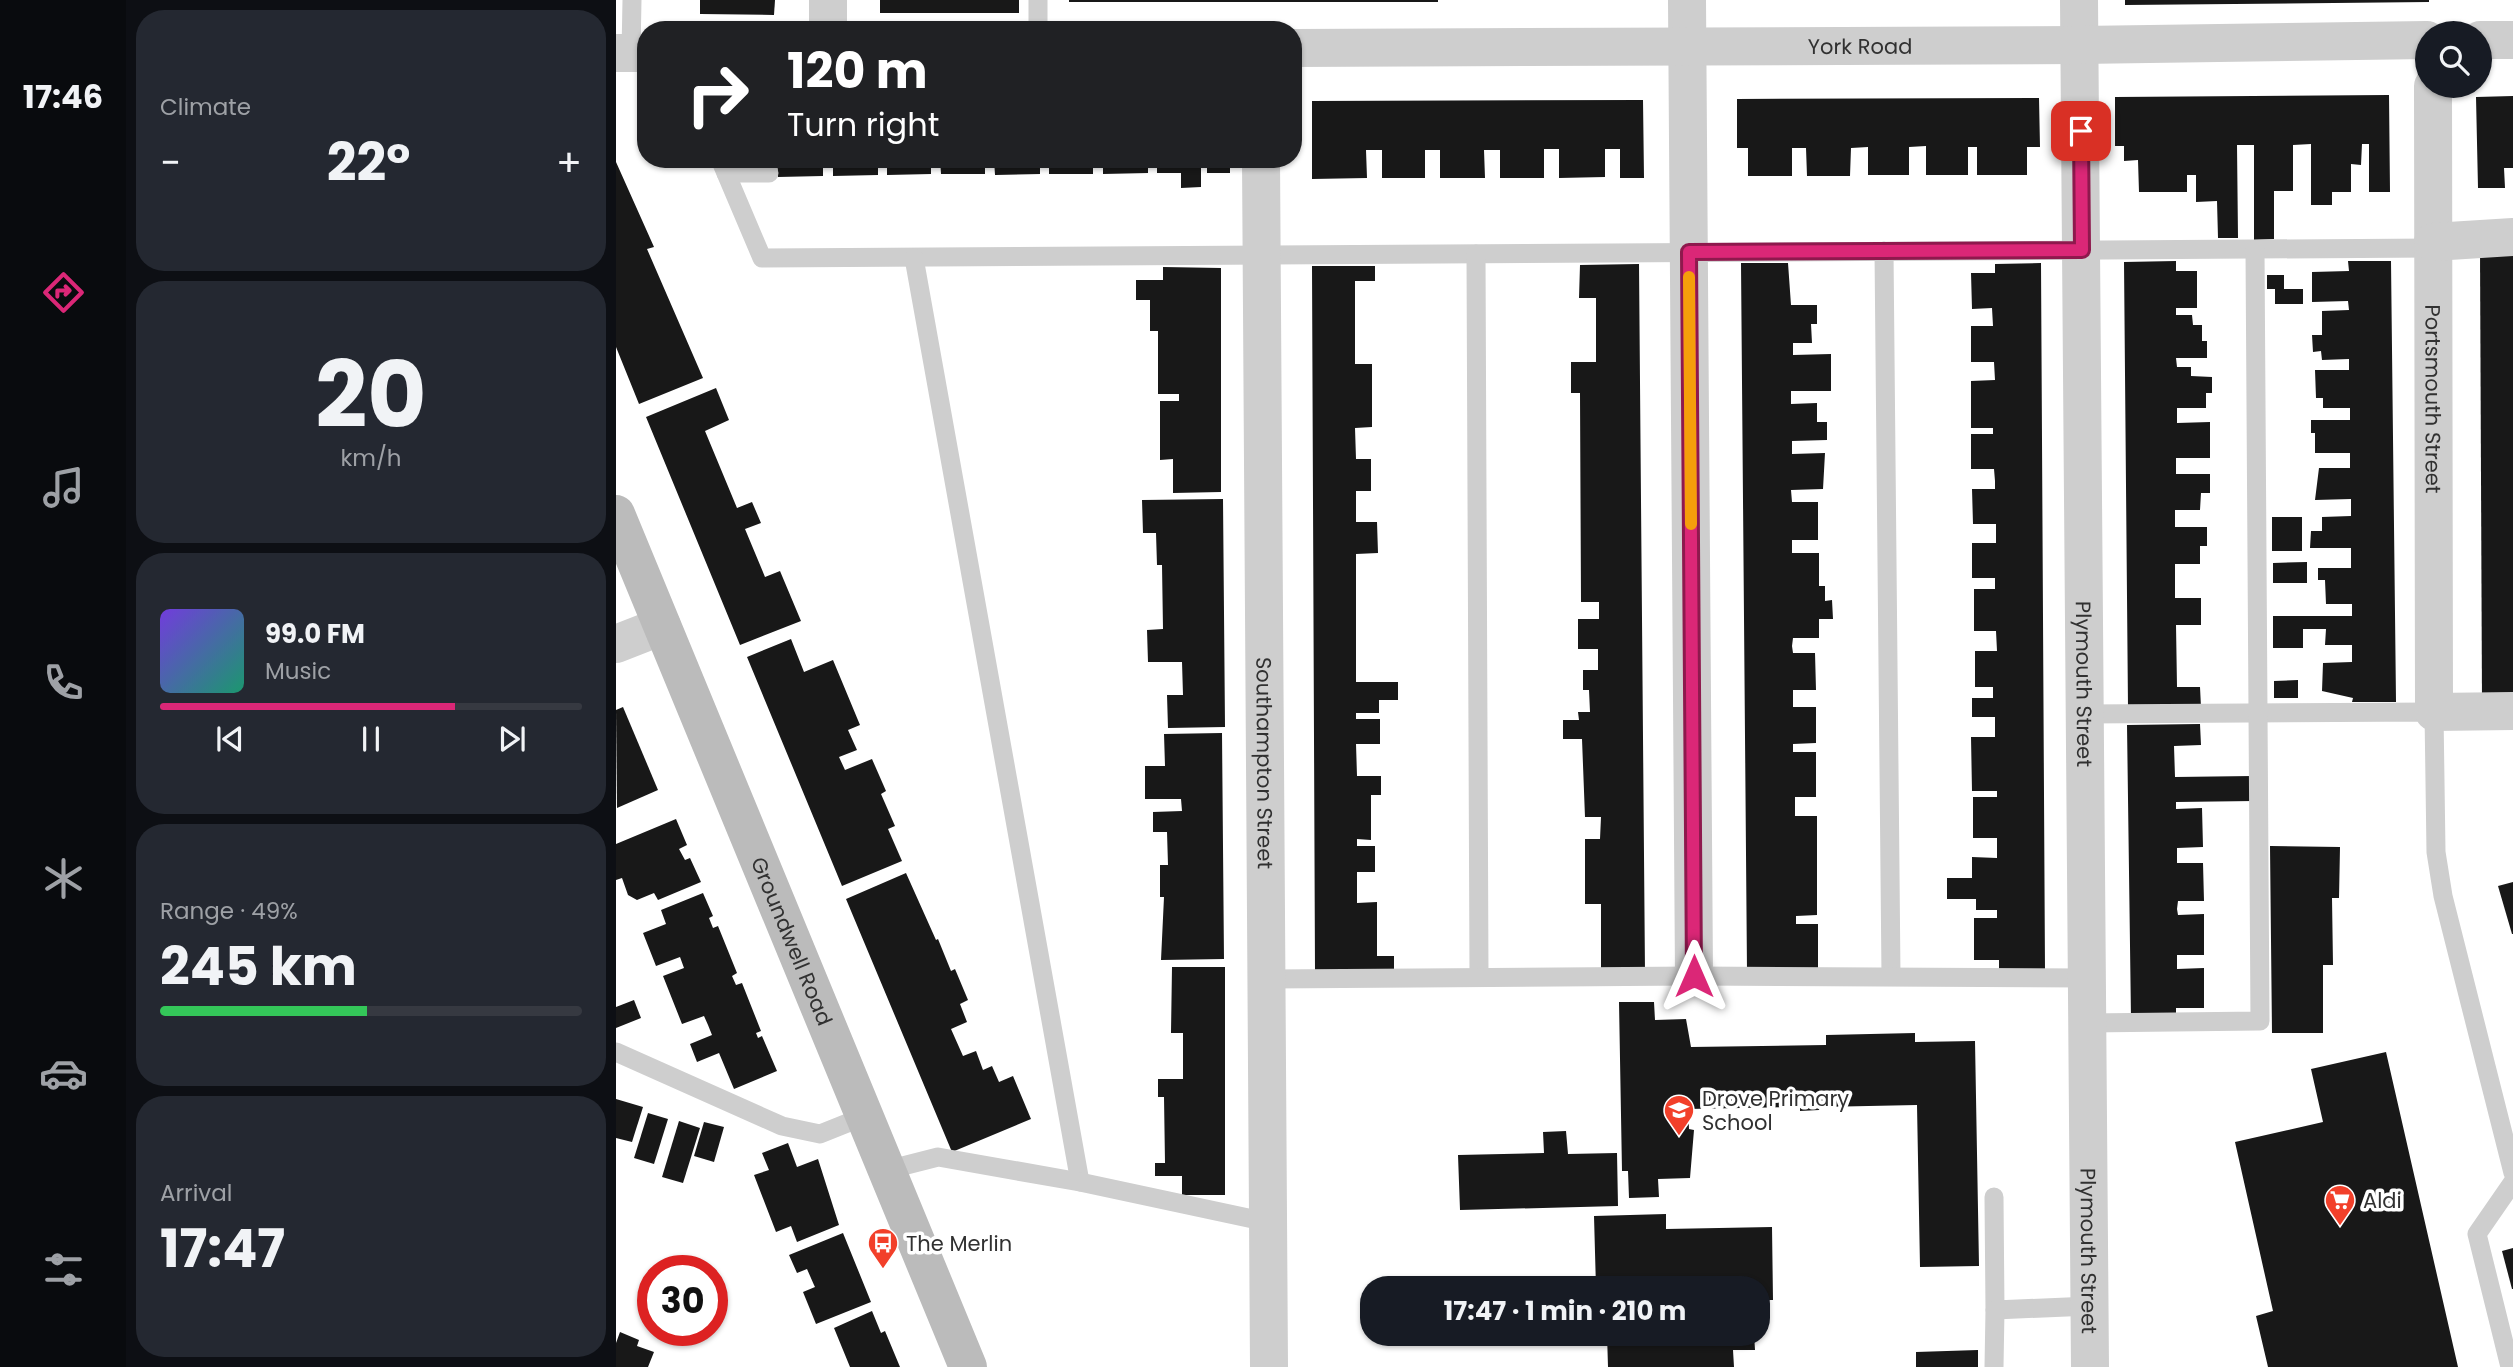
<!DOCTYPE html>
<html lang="en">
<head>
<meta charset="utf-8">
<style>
	:root { --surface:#171b24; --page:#242831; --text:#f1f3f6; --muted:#9ea1a6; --line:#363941; --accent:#db2777 }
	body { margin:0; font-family:Poppins,sans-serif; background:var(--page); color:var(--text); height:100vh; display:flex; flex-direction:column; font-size:26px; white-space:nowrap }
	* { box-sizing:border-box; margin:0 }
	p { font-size:23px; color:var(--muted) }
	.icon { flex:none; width:38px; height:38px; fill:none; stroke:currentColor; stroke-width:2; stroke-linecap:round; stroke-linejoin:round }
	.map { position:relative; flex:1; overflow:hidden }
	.details { display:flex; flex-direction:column; gap:10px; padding:10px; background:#0d0f14; width:490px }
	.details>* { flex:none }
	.hud { position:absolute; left:21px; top:21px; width:665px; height:147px; border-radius:28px; box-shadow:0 2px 5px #0004; background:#202124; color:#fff; overflow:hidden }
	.buttons { position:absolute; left:1799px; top:21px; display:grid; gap:14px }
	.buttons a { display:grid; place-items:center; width:77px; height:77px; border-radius:50%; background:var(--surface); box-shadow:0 2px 5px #0004; font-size:35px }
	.speed { position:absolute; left:21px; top:1255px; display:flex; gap:14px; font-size:35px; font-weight:700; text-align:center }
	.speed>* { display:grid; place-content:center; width:91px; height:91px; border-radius:50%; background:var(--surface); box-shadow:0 2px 5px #0004; line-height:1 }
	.speed .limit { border:10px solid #d22; background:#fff; color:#111 }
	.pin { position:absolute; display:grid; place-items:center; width:60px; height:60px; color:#fff; margin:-30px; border-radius:14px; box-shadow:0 4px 10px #0006 }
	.me { position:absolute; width:77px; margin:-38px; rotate:0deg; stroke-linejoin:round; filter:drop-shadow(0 0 5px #0008) }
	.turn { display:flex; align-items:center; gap:24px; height:147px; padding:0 35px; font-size:32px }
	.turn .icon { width:91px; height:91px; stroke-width:2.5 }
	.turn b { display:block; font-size:49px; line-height:60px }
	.big { font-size:52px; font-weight:700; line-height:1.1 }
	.details .tile { flex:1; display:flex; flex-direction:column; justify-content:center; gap:10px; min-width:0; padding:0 24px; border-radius:28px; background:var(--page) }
	.details .dial { align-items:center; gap:0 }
	.dial b { font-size:91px; line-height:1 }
	.song { display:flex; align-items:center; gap:21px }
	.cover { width:84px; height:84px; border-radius:10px; background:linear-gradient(135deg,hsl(260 70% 55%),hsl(160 70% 35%)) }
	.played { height:7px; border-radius:4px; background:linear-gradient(90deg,var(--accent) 70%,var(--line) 70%) }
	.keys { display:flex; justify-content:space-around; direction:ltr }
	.heat { display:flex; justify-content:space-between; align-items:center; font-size:38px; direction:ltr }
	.charge { height:10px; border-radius:5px; background:linear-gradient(90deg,#34c759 49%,var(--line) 0) }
	.trip { position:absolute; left:744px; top:1276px; width:410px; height:70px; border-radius:28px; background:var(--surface); box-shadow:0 2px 5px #0004; font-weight:700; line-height:70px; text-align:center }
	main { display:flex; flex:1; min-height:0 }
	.tab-bar { display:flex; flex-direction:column; width:126px; justify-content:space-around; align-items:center; background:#090b0e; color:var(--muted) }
	.tab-bar .icon { width:49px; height:49px }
	.tab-bar .active { color:var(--accent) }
	.tab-bar b { font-size:32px; color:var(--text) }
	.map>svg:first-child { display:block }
</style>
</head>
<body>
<main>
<nav class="tab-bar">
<b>17:46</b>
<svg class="icon active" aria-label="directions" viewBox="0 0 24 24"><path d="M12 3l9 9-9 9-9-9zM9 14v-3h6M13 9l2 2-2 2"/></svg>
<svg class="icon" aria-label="music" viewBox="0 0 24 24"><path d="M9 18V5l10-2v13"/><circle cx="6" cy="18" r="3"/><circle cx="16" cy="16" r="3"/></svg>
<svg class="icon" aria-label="phone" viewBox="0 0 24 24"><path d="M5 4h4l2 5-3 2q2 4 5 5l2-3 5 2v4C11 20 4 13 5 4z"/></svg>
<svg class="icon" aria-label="climate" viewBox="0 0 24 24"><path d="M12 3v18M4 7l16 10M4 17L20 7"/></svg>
<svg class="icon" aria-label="car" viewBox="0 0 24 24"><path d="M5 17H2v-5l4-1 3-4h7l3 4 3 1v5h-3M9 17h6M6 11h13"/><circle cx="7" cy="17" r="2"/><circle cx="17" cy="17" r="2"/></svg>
<svg class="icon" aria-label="filters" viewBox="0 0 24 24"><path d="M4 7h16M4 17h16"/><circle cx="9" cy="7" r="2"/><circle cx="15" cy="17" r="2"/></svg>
</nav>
<section class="details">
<div class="tile"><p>Climate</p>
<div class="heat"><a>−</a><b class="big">22°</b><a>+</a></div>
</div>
<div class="tile dial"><b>20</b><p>km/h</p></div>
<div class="tile">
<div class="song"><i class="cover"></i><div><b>99.0 FM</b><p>Music</p></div></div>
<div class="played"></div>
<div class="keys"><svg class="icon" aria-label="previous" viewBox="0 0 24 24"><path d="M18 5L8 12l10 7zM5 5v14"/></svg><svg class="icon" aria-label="pause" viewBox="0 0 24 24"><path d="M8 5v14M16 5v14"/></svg><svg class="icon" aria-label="next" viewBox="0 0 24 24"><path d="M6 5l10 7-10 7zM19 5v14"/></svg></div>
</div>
<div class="tile"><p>Range · 49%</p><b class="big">245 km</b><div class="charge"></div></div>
<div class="tile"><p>Arrival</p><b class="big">17:47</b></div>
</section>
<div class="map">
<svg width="1897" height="1367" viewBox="0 0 1897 1367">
	<rect width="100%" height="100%" fill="#fff"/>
	<g fill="#181818">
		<polygon points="84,0 159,0 158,15 84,14"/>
		<rect x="264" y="0" width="139" height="13"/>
		<rect x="453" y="0" width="369" height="2"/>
		<polygon points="1509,0 1813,0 1813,2 1509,5"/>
		<polygon points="1773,95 1774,192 1753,192 1753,144 1746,144 1745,165 1735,164 1735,192 1716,192 1716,205 1695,205 1695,144 1677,145 1677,191 1658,191 1658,239 1638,240 1638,145 1621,145 1622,238 1602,238 1601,201 1580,202 1580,175 1571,175 1571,192 1523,192 1522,160 1508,161 1508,146 1499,146 1499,97"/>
		<polygon points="1897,96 1897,168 1888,168 1889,188 1862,188 1860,97"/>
		<polygon points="1423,98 1424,147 1411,147 1411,175 1361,175 1361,147 1352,147 1352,175 1310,175 1310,146 1293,147 1293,175 1252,175 1252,147 1235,148 1234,176 1191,176 1190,148 1176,148 1176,176 1132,176 1132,148 1121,148 1121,99"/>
		<polygon points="1027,100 1028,178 1004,178 1004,149 989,149 989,177 943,178 943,149 928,149 928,178 884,178 884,150 868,150 869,178 824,178 824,150 809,150 809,178 766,178 766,150 750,150 751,178 696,179 696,101"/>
		<polygon points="161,159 207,159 207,176 162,177"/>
		<polygon points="217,159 262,159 262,175 217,176"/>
		<polygon points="271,159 315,159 315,174 271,175"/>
		<polygon points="324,159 369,159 369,174 325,174"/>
		<polygon points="378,159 424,159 424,174 379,175"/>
		<rect x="433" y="159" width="44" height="15"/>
		<polygon points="487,159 532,159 532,173 487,174"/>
		<polygon points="541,159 585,159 585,187 565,188 565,173 541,173"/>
		<rect x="591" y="159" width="23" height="14"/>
		<polygon points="0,162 38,247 31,249 87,378 23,404 0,347"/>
		<polygon points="1864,251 1897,251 1897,702 1866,703"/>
		<polygon points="1560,261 1560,271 1581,271 1581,308 1560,308 1560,315 1576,315 1577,325 1586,325 1586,341 1591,341 1591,358 1560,358 1561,367 1575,367 1575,376 1596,377 1596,393 1590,393 1590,408 1561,408 1561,423 1594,422 1594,458 1560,458 1560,474 1594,474 1594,493 1585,493 1584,510 1559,510 1559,527 1591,527 1591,546 1584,546 1584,564 1559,564 1559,598 1585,598 1585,625 1560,625 1561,687 1584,687 1585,707 1512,708 1508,262"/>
		<polygon points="1732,261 1775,261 1780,702 1736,702 1737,698 1706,691 1707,663 1736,662 1736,645 1709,645 1710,629 1687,629 1687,648 1657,648 1657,616 1736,616 1736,604 1710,604 1709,580 1702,580 1702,568 1735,568 1735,548 1694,548 1695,531 1706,531 1706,517 1735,516 1735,499 1699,500 1703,468 1734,468 1734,453 1699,453 1699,433 1695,433 1695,420 1734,420 1734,408 1707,408 1707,398 1700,398 1699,370 1733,370 1733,359 1706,360 1705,351 1697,352 1696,335 1706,335 1706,311 1733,310 1732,301 1696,302 1696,272 1733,271"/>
		<polygon points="1125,263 1172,263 1175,305 1201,305 1201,324 1195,324 1196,343 1177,343 1177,355 1215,354 1215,391 1175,391 1175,404 1201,403 1201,422 1211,422 1211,440 1176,441 1176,454 1209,453 1207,489 1175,490 1176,502 1202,502 1202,540 1176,540 1176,553 1203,553 1203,586 1209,586 1209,601 1216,600 1217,619 1203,619 1203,638 1177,638 1176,646 1177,653 1199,653 1200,690 1177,690 1177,707 1200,707 1200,743 1177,744 1177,752 1200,752 1200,797 1179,797 1179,816 1201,816 1201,915 1180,916 1180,924 1202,924 1202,971 1131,971"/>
		<polygon points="1425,263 1429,972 1383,972 1383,960 1358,960 1358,918 1381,918 1381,910 1360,910 1360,899 1331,899 1331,878 1356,878 1356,857 1381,858 1381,838 1357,838 1357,797 1381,797 1381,791 1356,791 1355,737 1379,737 1379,717 1356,717 1356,698 1377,698 1377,687 1359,687 1359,651 1381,651 1380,631 1358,631 1358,589 1379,589 1379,578 1356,578 1356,543 1380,543 1380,524 1357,524 1356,489 1379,489 1379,481 1378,469 1355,469 1355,434 1377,434 1377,428 1355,428 1355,381 1379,380 1378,362 1355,362 1355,326 1377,326 1376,308 1356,309 1355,273 1379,273 1379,264"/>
		<polygon points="1023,264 1029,973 985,974 985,904 969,904 969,839 984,839 985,817 969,817 966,739 947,739 947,720 963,720 962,712 974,712 973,690 967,690 967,670 982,670 982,649 962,649 962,619 983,619 983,602 965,602 964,393 955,393 955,362 980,362 980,298 963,298 964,265"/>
		<polygon points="696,266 759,266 759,281 739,281 739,364 756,364 756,427 739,428 740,459 755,459 755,491 740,491 740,522 761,522 762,553 740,554 740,682 782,682 782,700 763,700 763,713 740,713 740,719 764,719 764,744 740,744 741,776 765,776 765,795 755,795 755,840 741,839 741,846 759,846 759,872 741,872 741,903 761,902 761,956 778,956 778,971 699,972"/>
		<polygon points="547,267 605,268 605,492 557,493 557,459 544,460 544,401 563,401 563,394 542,394 542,331 534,331 534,300 520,300 520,280 547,280"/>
		<polygon points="1651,275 1668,275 1668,289 1687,289 1687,304 1659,304 1659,289 1651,289"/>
		<polygon points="100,388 113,420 89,431 121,508 136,502 145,523 129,529 149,577 164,571 185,621 124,645 30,417"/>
		<polygon points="607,499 609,727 552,728 551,695 567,695 566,662 532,662 531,630 547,629 546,565 541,565 540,533 527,533 526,500"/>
		<rect x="1656" y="517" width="30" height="34"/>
		<polygon points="1691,562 1691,583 1657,583 1657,563"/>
		<polygon points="175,639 188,672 217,660 244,725 232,730 241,750 223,757 229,770 256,759 270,791 265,794 279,826 272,829 286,861 226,886 131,657"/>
		<polygon points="1682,680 1682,698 1658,698 1658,681"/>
		<polygon points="7,707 42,790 1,808 0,710"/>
		<polygon points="1584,724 1585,745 1558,746 1559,777 1637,776 1638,801 1560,802 1560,809 1586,808 1587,847 1561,848 1561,863 1587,863 1588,901 1562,901 1561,909 1562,915 1588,914 1588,955 1561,955 1561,969 1588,968 1588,1008 1560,1008 1560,1017 1515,1018 1511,725"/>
		<polygon points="606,733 608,959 545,960 548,897 544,897 544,865 552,865 551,832 537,832 537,812 566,811 565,799 529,799 529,766 549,766 548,734"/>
		<polygon points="60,819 71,845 63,849 69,860 74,858 85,882 42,900 38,893 21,900 12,895 6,878 0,880 0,844"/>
		<polygon points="1654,846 1724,847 1723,898 1716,898 1717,965 1707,965 1707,1033 1656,1033"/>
		<polygon points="290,873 320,940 322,939 335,971 339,969 352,1000 344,1004 351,1022 335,1029 347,1056 360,1051 367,1070 376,1066 383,1082 397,1076 415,1119 336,1152 230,899"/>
		<polygon points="1897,882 1897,934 1896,934 1882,886"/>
		<polygon points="87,893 97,916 93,918 97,928 102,926 121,973 116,976 120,985 126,983 145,1031 140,1033 142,1038 146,1036 161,1071 118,1089 103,1053 81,1062 74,1044 96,1035 92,1025 88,1016 66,1024 47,976 68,968 64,957 40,966 27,933 50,924 45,910"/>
		<polygon points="556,967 609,967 609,1195 566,1195 566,1176 539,1176 539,1163 549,1163 548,1097 542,1097 542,1079 567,1079 567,1033 555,1033"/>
		<polygon points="18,1000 25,1018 0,1028 0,1007"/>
		<polygon points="1003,1002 1038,1002 1039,1020 1070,1019 1075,1047 1210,1045 1210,1035 1299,1033 1299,1042 1359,1041 1363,1266 1304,1267 1301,1105 1204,1107 1203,1110 1184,1111 1184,1107 1072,1109 1073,1129 1078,1130 1074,1178 1042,1179 1043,1197 1013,1198 1012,1171 1006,1171"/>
		<polygon points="1770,1052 1842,1367 1652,1367 1640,1316 1657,1311 1619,1142 1707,1122 1695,1069"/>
		<polygon points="0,1099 27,1107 16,1142 0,1138"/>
		<polygon points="32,1113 52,1119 38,1164 18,1158"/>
		<polygon points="63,1121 84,1128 67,1183 46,1177"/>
		<polygon points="88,1122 108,1127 98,1162 78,1156"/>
		<polygon points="950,1131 952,1154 1001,1153 1002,1206 844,1210 842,1155 928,1153 927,1132"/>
		<polygon points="172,1143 181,1167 202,1159 223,1225 181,1242 175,1226 160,1232 138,1175 153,1170 146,1153"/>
		<polygon points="1050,1214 1050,1229 1156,1227 1157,1300 1141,1300 1141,1288 980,1288 978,1216"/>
		<polygon points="227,1233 255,1302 200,1324 187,1292 199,1287 198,1285 191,1269 181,1273 173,1255"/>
		<polygon points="1897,1248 1897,1289 1896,1289 1886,1251"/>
		<polygon points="256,1311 265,1333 269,1331 284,1367 234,1367 218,1328"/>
		<polygon points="4,1332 23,1340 21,1346 38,1352 32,1367 0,1367 0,1343"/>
		<polygon points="991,1334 1138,1334 1139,1350 1117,1350 1118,1367 992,1367"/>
		<polygon points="1362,1350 1362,1367 1300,1367 1300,1352"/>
	</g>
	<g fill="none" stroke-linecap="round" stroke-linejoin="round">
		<g stroke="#cecece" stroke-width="19">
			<polyline points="422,30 422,0"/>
			<polyline points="15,53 16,0"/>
			<polyline points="104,159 146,258 1817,248"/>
			<polyline points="110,173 153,173"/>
			<polyline points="1268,251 1275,976"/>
			<polyline points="860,254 863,977"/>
			<polyline points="298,258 464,1182"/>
			<polyline points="1469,714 1818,712 1820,852 1827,896 1897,1173"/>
			<polyline points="650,979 1078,976 1471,978"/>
			<polyline points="1472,1023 1644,1021 1639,250"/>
			<polyline points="0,1052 166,1126 204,1134 249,1116"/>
			<polyline points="271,1170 322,1157 464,1182 651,1222"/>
			<polyline points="1378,1197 1379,1310 1474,1306"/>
			<polyline points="1378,1367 1379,1310"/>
			<polyline points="1894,1367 1861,1234 1897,1182"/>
		</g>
		<g stroke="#cecece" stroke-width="38">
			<polyline points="1071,0 1078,976"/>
			<path id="s1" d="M1463,0L1474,1367"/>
			<polyline points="212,30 212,0"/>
			<polyline points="1864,40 1897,40"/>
			<path id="s2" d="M677,48L1464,45L1811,40"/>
			<polyline points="0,53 30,53"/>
			<path id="s3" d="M1817,86L1818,712L1897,711"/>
			<path id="s4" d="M645,159L653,1367"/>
			<polyline points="1817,242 1897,237"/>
			<polyline points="0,644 46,626"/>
		</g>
		<path stroke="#bbb" stroke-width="38" id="s5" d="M0,514L352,1367"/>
	</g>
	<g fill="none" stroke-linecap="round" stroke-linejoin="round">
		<g stroke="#8e194d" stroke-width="18">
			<polyline id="route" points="1078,976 1073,252 1466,250 1465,131"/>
		</g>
		<use href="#route" stroke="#db2777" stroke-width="12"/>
		<polyline stroke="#f59e0b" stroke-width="12" points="1073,277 1075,524"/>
	</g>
	<defs>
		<g id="school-pin" transform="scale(1.575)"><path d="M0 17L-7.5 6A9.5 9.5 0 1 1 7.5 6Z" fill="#f2402a" stroke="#fff"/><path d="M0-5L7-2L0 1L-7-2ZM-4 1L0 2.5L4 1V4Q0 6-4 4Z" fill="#fff"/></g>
		<g id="supermarket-pin" transform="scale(1.575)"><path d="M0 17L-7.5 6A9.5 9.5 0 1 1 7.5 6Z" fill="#f2402a" stroke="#fff"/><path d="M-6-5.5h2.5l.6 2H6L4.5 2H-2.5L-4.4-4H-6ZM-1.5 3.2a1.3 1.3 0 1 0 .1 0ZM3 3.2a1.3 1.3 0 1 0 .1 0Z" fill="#fff"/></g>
		<g id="bus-pin" transform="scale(1.575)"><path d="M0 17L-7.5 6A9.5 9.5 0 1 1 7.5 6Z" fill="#f2402a" stroke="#fff"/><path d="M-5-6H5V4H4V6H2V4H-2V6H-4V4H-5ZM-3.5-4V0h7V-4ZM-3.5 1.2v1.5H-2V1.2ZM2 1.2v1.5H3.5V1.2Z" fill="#fff"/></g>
	</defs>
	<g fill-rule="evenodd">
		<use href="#school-pin" x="1063" y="1110"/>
		<use href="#supermarket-pin" x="1724" y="1200"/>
		<use href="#bus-pin" x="267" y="1243"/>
	</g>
	<g text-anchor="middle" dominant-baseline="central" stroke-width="7" stroke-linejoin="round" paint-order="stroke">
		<g font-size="21" fill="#313131" stroke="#fff">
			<text stroke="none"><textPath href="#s2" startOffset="567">York Road</textPath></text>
			<text stroke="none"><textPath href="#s3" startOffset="313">Portsmouth Street</textPath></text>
			<text stroke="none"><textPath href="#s1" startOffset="684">Plymouth Street</textPath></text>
			<text stroke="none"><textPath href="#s4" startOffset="604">Southampton Street</textPath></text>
			<text stroke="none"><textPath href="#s5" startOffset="462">Groundwell Road</textPath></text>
			<text stroke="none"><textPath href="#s1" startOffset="1251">Plymouth Street</textPath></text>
		</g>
		<g font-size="21" fill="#313131" stroke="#fff" text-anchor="start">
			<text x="1086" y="1098">Drove Primary<tspan x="1086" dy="24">School</tspan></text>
			<text x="1747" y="1200">Aldi</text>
			<text x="290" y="1243">The Merlin</text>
		</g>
	</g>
</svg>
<div class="buttons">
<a><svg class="icon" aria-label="search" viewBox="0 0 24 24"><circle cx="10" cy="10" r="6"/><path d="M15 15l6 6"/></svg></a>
</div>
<div class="speed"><div class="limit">30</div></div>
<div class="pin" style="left:1465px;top:131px;background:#d93025"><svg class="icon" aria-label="arrive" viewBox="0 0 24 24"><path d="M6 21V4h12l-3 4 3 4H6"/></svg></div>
<svg class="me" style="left:1078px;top:976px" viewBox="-20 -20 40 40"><path d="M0-17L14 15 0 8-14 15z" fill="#db2777" stroke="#fff" stroke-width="4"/></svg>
<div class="trip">17:47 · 1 min · 210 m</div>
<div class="hud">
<div class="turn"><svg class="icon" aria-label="right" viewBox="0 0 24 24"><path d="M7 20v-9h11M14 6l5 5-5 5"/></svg><div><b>120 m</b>Turn right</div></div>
</div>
</div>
</main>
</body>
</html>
